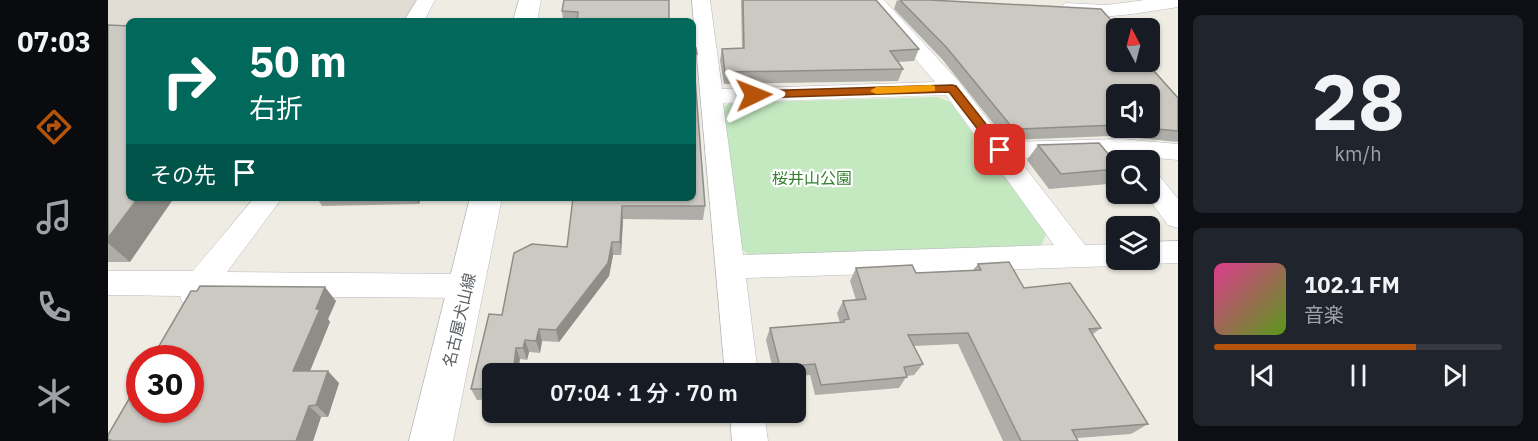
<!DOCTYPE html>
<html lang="ja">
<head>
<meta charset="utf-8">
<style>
	:root { --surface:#171b24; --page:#20242c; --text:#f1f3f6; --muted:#9ea1a6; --line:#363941; --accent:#b45309 }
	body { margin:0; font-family:"IBM Plex Sans","Noto Sans JP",sans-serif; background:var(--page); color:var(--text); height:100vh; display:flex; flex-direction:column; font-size:22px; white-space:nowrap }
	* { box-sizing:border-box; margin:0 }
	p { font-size:20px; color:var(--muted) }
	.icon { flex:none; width:33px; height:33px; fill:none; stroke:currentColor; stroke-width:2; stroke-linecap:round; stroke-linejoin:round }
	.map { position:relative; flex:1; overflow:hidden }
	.drawer { display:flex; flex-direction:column; gap:15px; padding:15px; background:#0d0f14; width:360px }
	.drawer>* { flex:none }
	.banner { position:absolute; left:18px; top:18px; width:570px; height:183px; border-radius:9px; box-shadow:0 2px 4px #0004; background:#00695c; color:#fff; overflow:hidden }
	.needle { width:39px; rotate:353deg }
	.fabs { position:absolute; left:998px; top:18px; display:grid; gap:12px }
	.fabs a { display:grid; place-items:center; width:54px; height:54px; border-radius:9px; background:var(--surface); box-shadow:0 2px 4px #0004; font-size:30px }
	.speed { position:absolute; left:18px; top:345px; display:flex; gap:12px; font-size:30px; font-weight:700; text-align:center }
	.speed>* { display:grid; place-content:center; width:78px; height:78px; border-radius:50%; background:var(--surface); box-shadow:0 2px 4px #0004; line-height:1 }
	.speed .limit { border:9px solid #d22; background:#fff; color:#111 }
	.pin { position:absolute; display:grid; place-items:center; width:51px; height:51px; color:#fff; margin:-26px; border-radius:12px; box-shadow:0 3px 9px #0006 }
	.me { position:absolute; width:66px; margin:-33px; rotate:88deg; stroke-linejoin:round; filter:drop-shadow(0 0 4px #0008) }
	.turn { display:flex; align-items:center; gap:21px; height:126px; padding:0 24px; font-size:27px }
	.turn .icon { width:78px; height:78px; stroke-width:2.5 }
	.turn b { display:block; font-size:42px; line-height:51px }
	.then { display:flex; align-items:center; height:57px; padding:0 24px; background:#0003; gap:12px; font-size:22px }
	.drawer .tile { flex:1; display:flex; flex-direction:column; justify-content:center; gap:9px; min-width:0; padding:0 21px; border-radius:9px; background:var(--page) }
	.drawer .dial { align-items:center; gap:0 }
	.dial b { font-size:78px; line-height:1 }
	.song { display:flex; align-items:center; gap:18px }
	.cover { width:72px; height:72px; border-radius:9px; background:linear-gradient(135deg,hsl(330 70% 55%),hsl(90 70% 35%)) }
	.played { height:6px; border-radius:3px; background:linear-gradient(90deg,var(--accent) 70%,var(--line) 70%) }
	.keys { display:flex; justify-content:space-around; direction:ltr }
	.trip { position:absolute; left:374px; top:363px; width:324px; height:60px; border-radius:9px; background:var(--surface); box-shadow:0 2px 4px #0004; font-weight:600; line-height:60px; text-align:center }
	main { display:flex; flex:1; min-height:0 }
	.tab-bar { display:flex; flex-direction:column; width:108px; justify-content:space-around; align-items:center; background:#090b0e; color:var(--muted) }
	.tab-bar .icon { width:42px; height:42px }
	.tab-bar .on { color:var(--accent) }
	.tab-bar b { font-size:27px; color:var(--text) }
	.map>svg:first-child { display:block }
</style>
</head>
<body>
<main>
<nav class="tab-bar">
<b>07:03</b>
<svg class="icon on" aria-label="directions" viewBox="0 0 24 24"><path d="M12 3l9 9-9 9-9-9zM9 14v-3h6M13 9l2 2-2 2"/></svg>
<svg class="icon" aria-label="music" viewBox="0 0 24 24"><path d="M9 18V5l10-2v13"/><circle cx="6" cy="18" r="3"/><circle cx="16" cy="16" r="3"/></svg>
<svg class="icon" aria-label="phone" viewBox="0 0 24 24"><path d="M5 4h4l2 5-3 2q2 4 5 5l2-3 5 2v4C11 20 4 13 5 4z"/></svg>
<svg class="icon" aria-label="climate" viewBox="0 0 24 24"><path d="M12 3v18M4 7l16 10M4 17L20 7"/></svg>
</nav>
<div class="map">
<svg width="1070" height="441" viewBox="0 0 1070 441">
	<rect width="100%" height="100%" fill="#efece4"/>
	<polygon fill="#e1ddd5" points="0,0 308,0 306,9 296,21 21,21 21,45 0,44"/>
	<polygon fill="#c4e8c0" points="829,97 842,102 938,234 933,246 646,258 633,249 614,109 621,103"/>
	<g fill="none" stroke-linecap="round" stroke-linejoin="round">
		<g stroke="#b5b8bc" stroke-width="1">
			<g id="minor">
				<polygon points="309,0 327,0 316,21 296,21"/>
				<path d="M584,0H602L614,89L827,82L757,0H776L852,83L897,142L1014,139L1070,144V160L1014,155L910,158L977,245L1008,244V260H1020L1018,263L1008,266L638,278L650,374H617ZM838,95L946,245L635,255L615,103Z"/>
				<path d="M1037,0H1070V7C1049,10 961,27 949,9L958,3L998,5Z"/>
				<polygon points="1041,172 1050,174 1070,199 1070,228 1060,225 1037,194 1041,194"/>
				<path d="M146,198H174L119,272L359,274L369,277L374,286L369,295L359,298L100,296C93,306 85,306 74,302L72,296L0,295V271H85Z"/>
				<polygon points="1070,241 1070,263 1041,264 1030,260 1041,260 1041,242"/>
				<polygon points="622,412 656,412 660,441 624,441"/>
			</g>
		</g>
		<g stroke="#b6babf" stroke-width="1">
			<g id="secondary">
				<polygon points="411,0 433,0 429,21 405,21"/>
				<polygon points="362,198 394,198 345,441 301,441"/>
			</g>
		</g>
		<use href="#minor" fill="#fff" fill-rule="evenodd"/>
		<use href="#secondary" fill="#fff" fill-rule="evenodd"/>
	</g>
	<g fill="#afada8" fill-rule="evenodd">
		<polygon points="456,0 561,21 455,21 454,11"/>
		<polygon points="633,0 768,0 811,49 806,61 790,62 795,69 790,81 616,84 612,60 614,49 634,48"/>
		<path d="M789,0L1070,98V142L1029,138L1026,135L904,140L901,137H896L834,59L786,9ZM1008,94L1041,128H1008Z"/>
		<polygon points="0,25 22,262 0,262"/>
		<polygon points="585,48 589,54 588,67 586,66 597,206 595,220 515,219 513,255 505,255 501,276 451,342 434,341 432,353 421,352 419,360 412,359 384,374 384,399 369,400 363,389 394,315 459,247 465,198 585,198"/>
		<polygon points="930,145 1008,163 1008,175 1000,184 941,189 919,160"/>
		<polygon points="209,198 313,198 311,204 214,206"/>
		<polygon points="870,264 993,328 984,335 1040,424 1023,434 969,438 970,441 895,441 850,344 806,346 815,364 806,375 799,376 791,388 707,395 702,375 687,376 687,374 666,374 658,340 662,328 732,323 729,313 735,301 748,300 742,281 748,268 808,273 865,270"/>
		<polygon points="89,291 228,301 220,319 222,322 202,371 231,383 220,417 213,417 205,441 0,441 0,435"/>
	</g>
	<g fill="#8f8d88">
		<polygon points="30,198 66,198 22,262 0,243 0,238"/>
		<polygon points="308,198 313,198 311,204"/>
		<polygon points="514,206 515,219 513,255 512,242"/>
		<polygon points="504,242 505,255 501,276 451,342 448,330"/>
		<polygon points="217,287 228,301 220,319 222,322 197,383 185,371 208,309"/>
		<polygon points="431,329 434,341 432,353 428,341"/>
		<polygon points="417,340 421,352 419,360 415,348"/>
		<polygon points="408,348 412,359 410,374 405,374"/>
		<polygon points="220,371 231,383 220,417 208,405"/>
		<polygon points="201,406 213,417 205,441 188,441"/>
	</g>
	<g fill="#ccc9c3" stroke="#8f8d88" stroke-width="1.5">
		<polygon points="456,0 561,0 561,21 469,21 470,12 454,11"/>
		<polygon points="635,0 768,0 811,49 782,51 795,69 617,72 614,49 636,48"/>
		<polygon points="792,0 822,0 993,9 1010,28 1008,28 1008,62 1038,62 1070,98 1070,131 1038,128 1041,128 1041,94 1008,94 1008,125 911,129 908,126 903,126 839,48"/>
		<polygon points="0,25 21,26 21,198 30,198 0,238"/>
		<polygon points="585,48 588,48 589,54 585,52"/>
		<polygon points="585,53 597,206 514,206 512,242 504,242 500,263 448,330 431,329 428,341 417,340 415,348 408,348 405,374 384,374 384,389 363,389 381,314 394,315 406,253 424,244 459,247 465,198 585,198"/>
		<polygon points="991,143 1008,163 1008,169 953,174 930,145"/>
		<polygon points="901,262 916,288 962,283 993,328 981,329 1040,424 964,430 970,441 913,441 860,333 800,335 815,364 796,367 799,377 713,385 707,364 672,367 662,328 736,322 736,320 741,319 735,301 758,299 748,268 804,265 808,273 873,270 870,264"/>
		<polygon points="92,286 217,287 208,309 212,309 185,371 220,371 208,405 201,406 188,441 1,441 2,440 0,440 0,435 32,380 32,410 82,410 82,358 44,358 83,291 89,291"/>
	</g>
	<polygon fill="#b45309" stroke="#753606" stroke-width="1.5" points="844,85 848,86 896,147 896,153 888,153 841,92 646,98 640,95 646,91"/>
	<polygon fill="#f59e0b" points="823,85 827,86 827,91 768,94 762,91 768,87"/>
	<g text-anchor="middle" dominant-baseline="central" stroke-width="4.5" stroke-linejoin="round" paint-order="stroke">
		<g font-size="16" fill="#358130" stroke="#fff">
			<text x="704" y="178">桜井山公園</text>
		</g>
		<g font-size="16" fill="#5c6165" stroke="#fff">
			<text transform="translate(351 320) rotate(-77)">名古屋犬山線</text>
		</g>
	</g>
</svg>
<div class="fabs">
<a><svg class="needle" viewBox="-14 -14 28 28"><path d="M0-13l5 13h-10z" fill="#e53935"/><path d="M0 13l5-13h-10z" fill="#9ea1a6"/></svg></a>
<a><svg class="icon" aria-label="sound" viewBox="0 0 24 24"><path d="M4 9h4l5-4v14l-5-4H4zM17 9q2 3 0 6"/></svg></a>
<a><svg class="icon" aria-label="search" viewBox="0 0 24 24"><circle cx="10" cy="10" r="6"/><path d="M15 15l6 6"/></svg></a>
<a><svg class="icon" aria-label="layers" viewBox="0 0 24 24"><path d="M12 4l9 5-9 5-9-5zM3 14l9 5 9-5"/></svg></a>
</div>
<div class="speed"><div class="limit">30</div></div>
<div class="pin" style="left:892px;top:150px;background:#d93025"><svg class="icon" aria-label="arrive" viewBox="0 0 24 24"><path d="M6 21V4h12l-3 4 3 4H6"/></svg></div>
<svg class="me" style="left:646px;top:95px" viewBox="-20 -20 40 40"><path d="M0-17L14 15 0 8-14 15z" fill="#b45309" stroke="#fff" stroke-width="4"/></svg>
<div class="trip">07:04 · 1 分 · 70 m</div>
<div class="banner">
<div class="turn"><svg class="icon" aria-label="right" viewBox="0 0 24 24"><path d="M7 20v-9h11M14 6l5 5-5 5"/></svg><div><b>50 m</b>右折</div></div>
<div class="then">その先<svg class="icon" aria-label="arrive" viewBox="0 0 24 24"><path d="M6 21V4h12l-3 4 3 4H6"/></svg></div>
</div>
</div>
<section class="drawer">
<div class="tile dial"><b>28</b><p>km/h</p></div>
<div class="tile">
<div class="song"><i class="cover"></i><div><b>102.1 FM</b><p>音楽</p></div></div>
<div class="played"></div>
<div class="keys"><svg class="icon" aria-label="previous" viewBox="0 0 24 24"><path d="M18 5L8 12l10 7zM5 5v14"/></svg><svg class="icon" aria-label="pause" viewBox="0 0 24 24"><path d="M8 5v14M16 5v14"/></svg><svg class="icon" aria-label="next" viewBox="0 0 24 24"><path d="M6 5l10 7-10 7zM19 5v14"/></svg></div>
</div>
</section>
</main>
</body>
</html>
